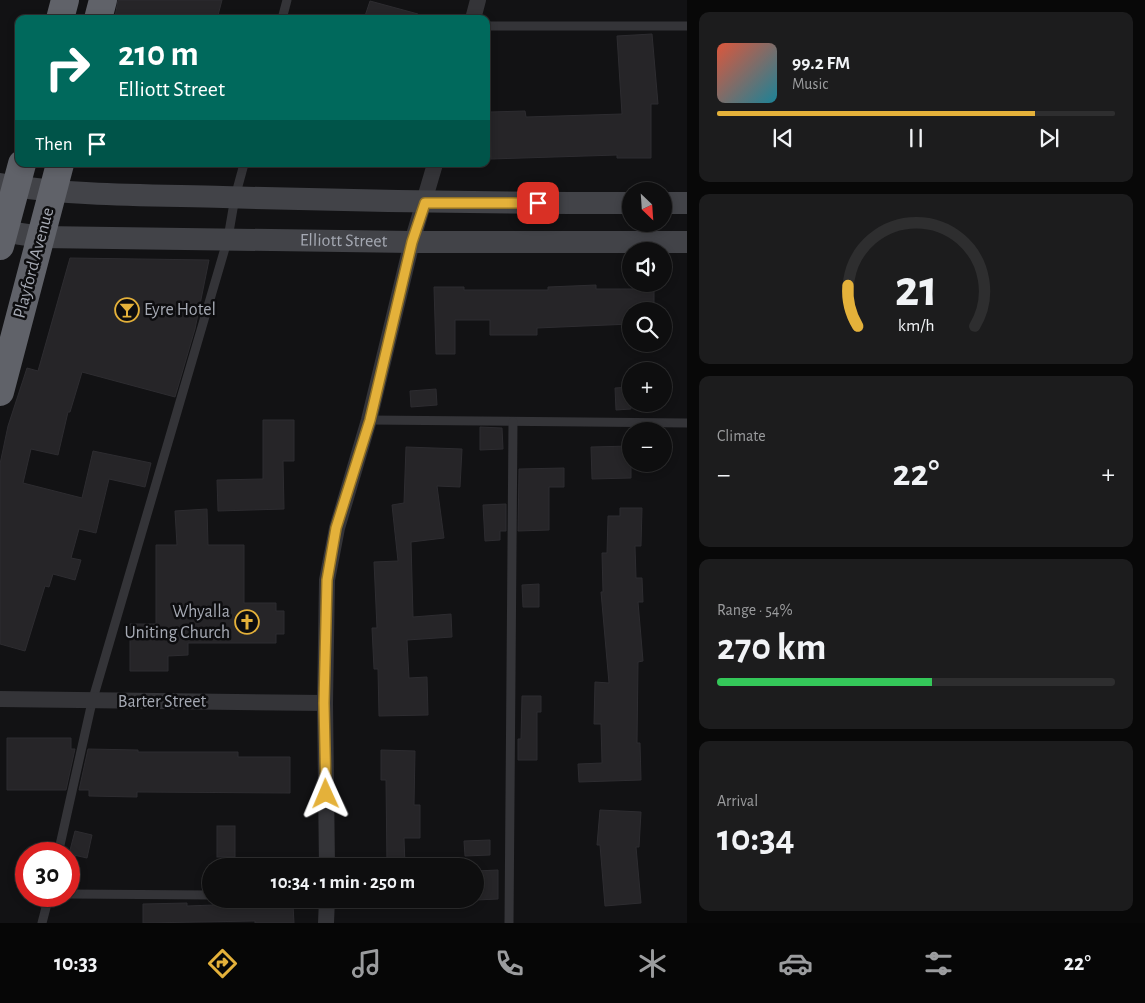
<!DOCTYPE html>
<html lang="en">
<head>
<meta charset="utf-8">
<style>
	:root { --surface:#0e0e0f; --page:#1c1c1d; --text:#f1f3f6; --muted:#9b9c9e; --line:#2e2e2f; --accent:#e4b13a }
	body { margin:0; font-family:"Alegreya Sans",sans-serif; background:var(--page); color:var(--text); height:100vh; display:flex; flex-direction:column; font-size:19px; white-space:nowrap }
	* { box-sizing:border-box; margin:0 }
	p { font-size:16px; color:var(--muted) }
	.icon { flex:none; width:28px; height:28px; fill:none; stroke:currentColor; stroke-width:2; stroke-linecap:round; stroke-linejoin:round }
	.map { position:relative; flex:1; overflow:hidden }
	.details { display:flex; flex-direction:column; gap:12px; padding:12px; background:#080808; width:458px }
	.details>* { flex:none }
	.guide { position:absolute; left:15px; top:15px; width:475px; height:152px; border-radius:10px; box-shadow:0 2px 8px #0003,0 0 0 1px var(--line); background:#00695c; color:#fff; overflow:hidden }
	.needle { width:32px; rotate:155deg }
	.tools { position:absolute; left:622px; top:182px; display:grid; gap:10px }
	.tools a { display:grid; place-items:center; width:50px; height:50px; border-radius:50%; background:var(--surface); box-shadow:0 2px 8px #0003,0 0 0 1px var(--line); font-size:25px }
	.speed { position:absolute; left:15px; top:842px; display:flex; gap:10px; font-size:25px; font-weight:700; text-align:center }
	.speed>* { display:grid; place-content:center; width:65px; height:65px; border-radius:50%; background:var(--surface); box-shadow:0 2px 8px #0003,0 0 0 1px var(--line); line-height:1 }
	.speed .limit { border:8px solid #d22; background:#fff; color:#111 }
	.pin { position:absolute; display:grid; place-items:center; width:42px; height:42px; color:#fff; margin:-21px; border-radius:10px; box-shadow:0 2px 8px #0006 }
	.me { position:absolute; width:55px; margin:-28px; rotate:359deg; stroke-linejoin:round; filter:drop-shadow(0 0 4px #0008) }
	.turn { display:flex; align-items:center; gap:18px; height:105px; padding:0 20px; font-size:22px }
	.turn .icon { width:65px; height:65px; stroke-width:2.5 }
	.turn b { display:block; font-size:35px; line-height:42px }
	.then { display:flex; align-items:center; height:48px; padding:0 20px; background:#0003; gap:10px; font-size:19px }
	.big { font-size:38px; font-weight:700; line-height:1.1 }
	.details .card { flex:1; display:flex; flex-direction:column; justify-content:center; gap:8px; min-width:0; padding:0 18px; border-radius:10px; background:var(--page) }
	.details .dial { align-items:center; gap:0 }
	.dial svg { height:130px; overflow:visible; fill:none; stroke:var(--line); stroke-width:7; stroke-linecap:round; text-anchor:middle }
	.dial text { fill:var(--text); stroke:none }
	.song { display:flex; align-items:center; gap:15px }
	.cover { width:60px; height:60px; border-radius:8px; background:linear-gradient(135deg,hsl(10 70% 55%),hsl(190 70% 35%)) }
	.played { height:5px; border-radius:2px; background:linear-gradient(90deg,var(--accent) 80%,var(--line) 80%) }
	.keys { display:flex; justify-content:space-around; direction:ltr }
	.heat { display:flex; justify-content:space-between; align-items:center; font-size:28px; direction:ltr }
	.charge { height:8px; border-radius:4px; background:linear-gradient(90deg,#34c759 54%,var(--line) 0) }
	.trip { position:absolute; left:202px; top:858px; width:282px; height:50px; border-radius:25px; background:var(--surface); box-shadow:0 2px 8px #0003,0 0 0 1px var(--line); font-weight:700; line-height:50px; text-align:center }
	.tab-bar { display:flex; height:80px; justify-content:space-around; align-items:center; background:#060606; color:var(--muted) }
	.tab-bar .icon { width:35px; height:35px }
	.tab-bar .active { color:var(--accent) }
	.tab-bar b { font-size:22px; color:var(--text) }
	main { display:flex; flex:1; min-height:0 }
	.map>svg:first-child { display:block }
</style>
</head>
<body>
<main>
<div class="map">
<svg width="688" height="923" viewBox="0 0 688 923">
	<rect width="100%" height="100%" fill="#121214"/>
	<g fill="#262528" stroke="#2d2c30">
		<polygon points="118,0 222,0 217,19 121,19 115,17"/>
		<polygon points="370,1 418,14 417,19 364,19"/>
		<polygon points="652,34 658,104 651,104 651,158 617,158 617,155 491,159 490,112 525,111 526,117 622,114 617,36"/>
		<polygon points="70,258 209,260 195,329 175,397 82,372 70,412 68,412 58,455 31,449 23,483 82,498 93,451 151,463 145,487 109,479 96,533 79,529 71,558 81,560 75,580 53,574 49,587 45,586 25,651 0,644 0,464 8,426 27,368 38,371"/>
		<polygon points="596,285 596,289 654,289 654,311 631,311 631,324 537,328 537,335 490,335 490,320 455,320 455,354 436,354 434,287 464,287 464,290 548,290 548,287"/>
		<polygon points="631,387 631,409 616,410 615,388"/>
		<polygon points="436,389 437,405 411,407 410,391"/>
		<polygon points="263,420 294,420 294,461 283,461 284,509 218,511 217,480 263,479"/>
		<polygon points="480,427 502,428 503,449 480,450"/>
		<polygon points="631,446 631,478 592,479 591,447"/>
		<polygon points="406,447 462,449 460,487 437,486 444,538 411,542 413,617 451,614 452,637 407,640 409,678 427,677 428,715 379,716 378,669 374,669 372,628 377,628 374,562 398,561 392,505 404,503"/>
		<polygon points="564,468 564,487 549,487 549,530 518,531 519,469"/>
		<polygon points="506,504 506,531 500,531 500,540 485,541 483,505"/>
		<polygon points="620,508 642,508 641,546 635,546 636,578 642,578 643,602 638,602 643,661 638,662 637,743 640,743 641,780 579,782 578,764 602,763 601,724 594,724 595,682 609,683 601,592 603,592 602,553 607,553 608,516 620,516"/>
		<polygon points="207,509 208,545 244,545 244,603 276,603 276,611 284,611 284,634 276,634 276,643 188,643 188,655 168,656 168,671 130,671 130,624 156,624 156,545 177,545 175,511"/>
		<polygon points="539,584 539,607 523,607 522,585"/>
		<polygon points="522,696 541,696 541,712 537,712 537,760 518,760 518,739 521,739"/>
		<polygon points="7,738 71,738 71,749 75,749 66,790 7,790"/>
		<polygon points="88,749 138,750 138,752 238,752 238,757 290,757 290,793 137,792 137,797 89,796 89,790 79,790"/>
		<polygon points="381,750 415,751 414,805 420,805 420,838 404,838 405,866 387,866 386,780 381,780"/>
		<polygon points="600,810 641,812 639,847 636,847 641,903 605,906 600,845 597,845"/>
		<rect x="217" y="826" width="18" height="31"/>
		<polygon points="75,831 92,835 87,858 69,854"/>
		<polygon points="490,840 490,855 465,856 464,841"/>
		<polygon points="498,870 498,899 476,900 476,871"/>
		<polygon points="187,903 187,906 241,904 241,907 293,905 294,923 255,923 255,921 143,923 143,904"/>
	</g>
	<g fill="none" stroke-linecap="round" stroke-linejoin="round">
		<g stroke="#343438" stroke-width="9">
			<polyline points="282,19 287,0"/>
			<polyline points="486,26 688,26"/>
			<polyline points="369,420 688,423"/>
			<polyline points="58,854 92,702 228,238 235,197 244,164"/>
			<polyline points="69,894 211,895"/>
			<polyline points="42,923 49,896"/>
			<polyline points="509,923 513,422"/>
		</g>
		<g stroke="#343438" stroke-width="16">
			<polyline points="473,19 478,0"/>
			<polyline points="0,699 325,703"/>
			<polyline points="327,866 325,703 327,580 337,528 369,420 412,242 435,164"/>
			<polyline points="326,923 327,899"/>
		</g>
		<g stroke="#424348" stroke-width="22">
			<path d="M0,184C73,196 148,195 223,197C359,201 495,203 631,203"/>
			<polyline points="664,203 688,203"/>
			<path id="s1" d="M0,231L41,237L412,242H688"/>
		</g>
		<g stroke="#606269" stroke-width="28">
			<polyline points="60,19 65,0"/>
			<polyline points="98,19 103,0"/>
			<polyline points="0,246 22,164"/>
			<polyline points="0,392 60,164"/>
		</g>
	</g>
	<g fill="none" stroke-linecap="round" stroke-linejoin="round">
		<g stroke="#947326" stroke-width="12">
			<polyline id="route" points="326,794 324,703 327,580 336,528 370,420 412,242 425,203 538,203"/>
		</g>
		<use href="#route" stroke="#e4b13a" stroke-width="9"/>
	</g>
	<defs>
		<g id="bar-ring" transform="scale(1.25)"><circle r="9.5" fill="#0d0d0f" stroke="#e4b13a" stroke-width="1.5"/><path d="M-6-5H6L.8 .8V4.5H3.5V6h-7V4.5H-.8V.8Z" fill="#e4b13a"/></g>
		<g id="church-ring" transform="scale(1.25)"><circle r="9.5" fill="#0d0d0f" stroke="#e4b13a" stroke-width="1.5"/><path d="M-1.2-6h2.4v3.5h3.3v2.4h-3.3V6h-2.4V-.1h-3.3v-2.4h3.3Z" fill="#e4b13a"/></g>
	</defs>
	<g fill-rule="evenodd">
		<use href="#bar-ring" x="127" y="310"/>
		<use href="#church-ring" x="247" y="622"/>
	</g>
	<g text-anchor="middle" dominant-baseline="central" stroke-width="5" stroke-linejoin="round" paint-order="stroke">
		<g font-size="18" fill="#a5a9b3" stroke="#0d0d0f">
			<text stroke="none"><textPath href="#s1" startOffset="344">Elliott Street</textPath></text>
			<text transform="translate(34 263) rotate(-75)">Playford Avenue</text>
			<text x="162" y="702">Barter Street</text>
		</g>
		<g font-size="18" fill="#a5a9b3" stroke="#0d0d0f" text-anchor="start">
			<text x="144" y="310">Eyre Hotel</text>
			<text x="230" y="612" text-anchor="end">Whyalla<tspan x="230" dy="21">Uniting Church</tspan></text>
		</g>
	</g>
</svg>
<div class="tools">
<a><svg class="needle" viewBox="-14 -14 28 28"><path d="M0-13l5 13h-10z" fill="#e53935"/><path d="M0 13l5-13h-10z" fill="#9b9c9e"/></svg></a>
<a><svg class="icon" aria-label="sound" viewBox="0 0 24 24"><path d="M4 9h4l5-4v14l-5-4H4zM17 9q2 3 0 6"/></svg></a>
<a><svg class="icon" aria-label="search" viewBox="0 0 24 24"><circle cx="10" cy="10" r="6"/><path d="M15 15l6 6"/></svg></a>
<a>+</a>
<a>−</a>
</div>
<div class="speed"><div class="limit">30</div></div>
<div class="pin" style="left:538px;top:203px;background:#d93025"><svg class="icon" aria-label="arrive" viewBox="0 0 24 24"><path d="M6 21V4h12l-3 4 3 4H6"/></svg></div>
<svg class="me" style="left:326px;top:794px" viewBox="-20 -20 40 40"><path d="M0-17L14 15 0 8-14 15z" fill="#e4b13a" stroke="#fff" stroke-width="4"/></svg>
<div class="trip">10:34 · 1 min · 250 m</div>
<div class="guide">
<div class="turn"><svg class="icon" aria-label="right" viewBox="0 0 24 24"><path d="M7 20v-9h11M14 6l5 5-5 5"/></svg><div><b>210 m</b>Elliott Street</div></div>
<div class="then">Then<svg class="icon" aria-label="arrive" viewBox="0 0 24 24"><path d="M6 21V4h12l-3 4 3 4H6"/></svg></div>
</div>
</div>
<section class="details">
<div class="card">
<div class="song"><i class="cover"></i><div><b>99.2 FM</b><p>Music</p></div></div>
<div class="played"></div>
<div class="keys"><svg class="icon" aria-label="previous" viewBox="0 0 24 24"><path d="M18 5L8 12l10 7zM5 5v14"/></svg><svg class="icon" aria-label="pause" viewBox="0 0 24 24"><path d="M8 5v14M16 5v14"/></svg><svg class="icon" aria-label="next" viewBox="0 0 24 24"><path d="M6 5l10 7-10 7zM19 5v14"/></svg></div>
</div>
<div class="card dial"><svg viewBox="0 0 100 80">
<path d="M14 69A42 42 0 1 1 86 69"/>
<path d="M14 69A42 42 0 0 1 8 44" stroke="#e4b13a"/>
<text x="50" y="56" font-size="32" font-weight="700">21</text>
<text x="50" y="72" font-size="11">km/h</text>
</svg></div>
<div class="card"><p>Climate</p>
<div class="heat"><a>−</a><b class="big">22°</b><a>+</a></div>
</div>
<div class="card"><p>Range · 54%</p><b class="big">270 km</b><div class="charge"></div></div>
<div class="card"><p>Arrival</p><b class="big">10:34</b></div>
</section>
</main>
<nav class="tab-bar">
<b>10:33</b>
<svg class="icon active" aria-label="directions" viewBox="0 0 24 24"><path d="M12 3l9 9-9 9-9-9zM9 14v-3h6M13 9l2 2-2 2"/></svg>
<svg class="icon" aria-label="music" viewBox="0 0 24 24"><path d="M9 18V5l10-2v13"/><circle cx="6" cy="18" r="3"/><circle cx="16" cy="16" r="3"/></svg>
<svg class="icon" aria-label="phone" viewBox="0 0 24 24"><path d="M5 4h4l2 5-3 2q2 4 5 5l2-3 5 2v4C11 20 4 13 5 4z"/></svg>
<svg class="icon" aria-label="climate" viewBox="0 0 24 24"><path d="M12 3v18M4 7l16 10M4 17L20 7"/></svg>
<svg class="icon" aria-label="car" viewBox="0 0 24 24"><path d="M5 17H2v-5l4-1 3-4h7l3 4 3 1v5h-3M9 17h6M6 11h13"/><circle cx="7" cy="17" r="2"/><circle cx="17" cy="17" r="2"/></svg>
<svg class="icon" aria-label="filters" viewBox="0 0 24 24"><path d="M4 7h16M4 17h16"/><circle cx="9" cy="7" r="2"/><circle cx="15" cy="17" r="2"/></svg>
<b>22°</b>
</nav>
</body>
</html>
